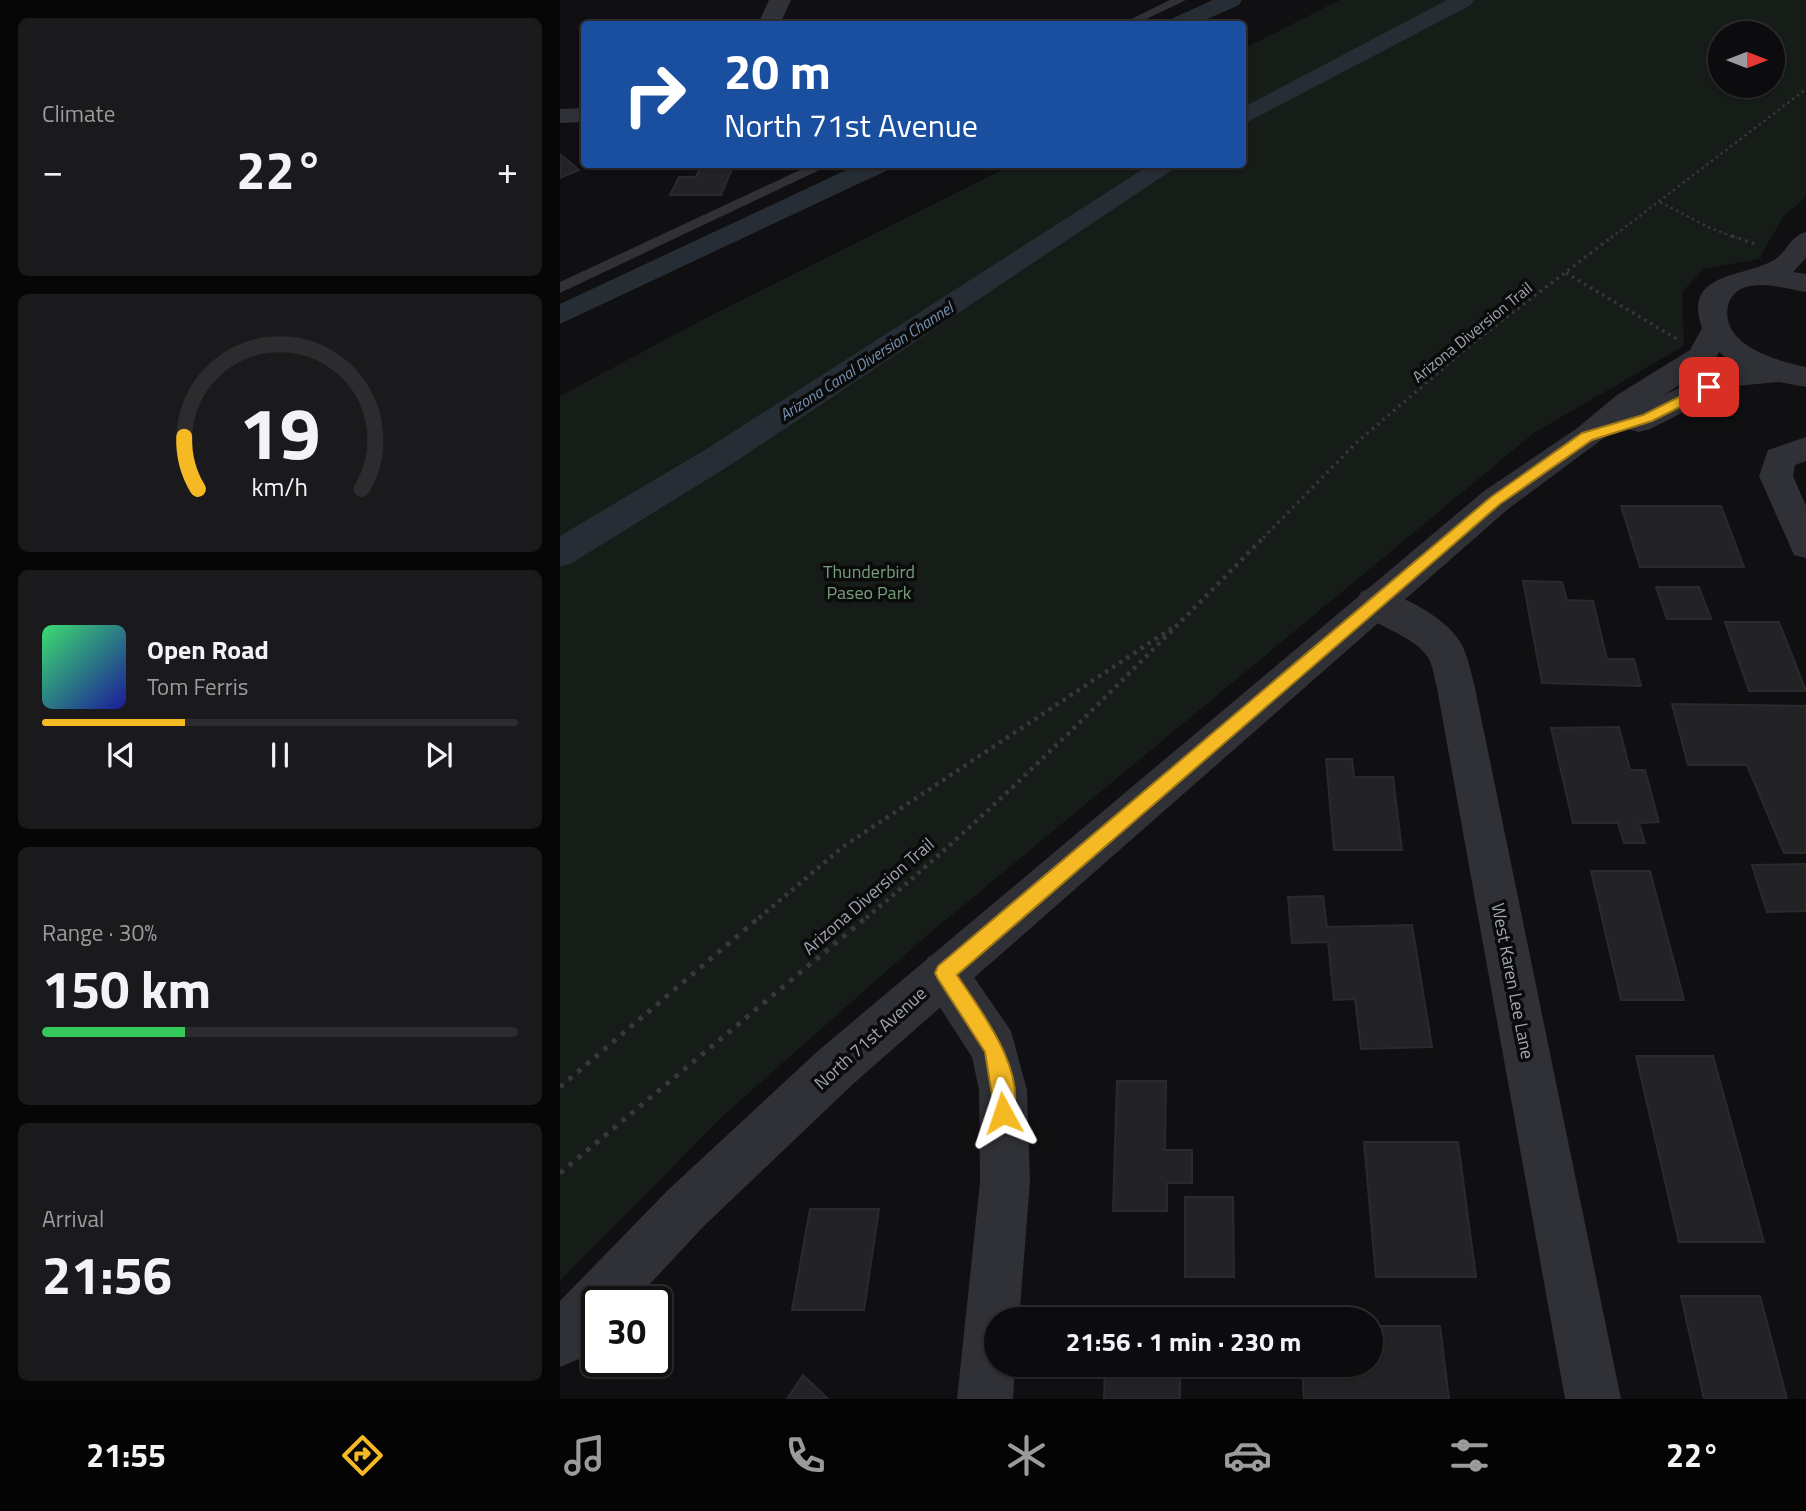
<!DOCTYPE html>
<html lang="en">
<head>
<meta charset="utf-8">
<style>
	:root { --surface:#0c0b0d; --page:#1a191b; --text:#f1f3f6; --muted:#9a9b9d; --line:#2c2b2e; --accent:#f5b923 }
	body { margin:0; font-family:"Titillium Web",sans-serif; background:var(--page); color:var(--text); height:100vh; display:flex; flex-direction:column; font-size:26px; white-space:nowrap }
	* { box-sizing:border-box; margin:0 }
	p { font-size:23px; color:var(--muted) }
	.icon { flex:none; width:38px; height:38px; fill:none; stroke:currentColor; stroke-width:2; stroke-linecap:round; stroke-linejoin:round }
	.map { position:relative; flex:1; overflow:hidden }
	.panel { display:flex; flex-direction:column; gap:18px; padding:18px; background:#070607; width:560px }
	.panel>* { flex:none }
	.banner { position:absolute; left:21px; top:21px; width:665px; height:147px; border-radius:7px; box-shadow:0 2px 5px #0004,0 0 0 2px var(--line); background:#1a4fa0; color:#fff; overflow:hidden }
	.needle { width:46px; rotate:90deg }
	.buttons { position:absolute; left:1148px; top:21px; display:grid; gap:14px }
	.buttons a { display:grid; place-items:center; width:77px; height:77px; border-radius:50%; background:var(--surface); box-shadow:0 2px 5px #0004,0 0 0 2px var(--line); font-size:35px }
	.speed { position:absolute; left:21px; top:1286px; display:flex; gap:14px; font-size:35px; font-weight:700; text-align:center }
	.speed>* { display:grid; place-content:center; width:91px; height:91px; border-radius:50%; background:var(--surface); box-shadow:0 2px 5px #0004,0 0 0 2px var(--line); line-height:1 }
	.speed .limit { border:4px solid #111; border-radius:10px; background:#fff; color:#111 }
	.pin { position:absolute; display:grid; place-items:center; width:60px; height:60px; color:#fff; margin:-30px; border-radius:14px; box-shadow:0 4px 10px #0006 }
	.me { position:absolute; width:77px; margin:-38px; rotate:355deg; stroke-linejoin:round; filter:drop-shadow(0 0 5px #0008) }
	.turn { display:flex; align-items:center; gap:24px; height:147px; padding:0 28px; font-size:32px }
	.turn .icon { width:91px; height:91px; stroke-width:2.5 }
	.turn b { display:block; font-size:49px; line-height:60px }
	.big { font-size:52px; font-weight:700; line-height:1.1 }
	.panel .widget { flex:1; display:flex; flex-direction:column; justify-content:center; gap:10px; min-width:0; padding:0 24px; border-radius:10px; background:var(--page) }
	.panel .dial { align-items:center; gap:0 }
	.dial svg { height:182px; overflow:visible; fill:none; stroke:var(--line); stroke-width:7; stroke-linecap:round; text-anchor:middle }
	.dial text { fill:var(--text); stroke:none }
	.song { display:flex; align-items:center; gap:21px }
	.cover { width:84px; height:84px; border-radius:10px; background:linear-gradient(135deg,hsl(140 70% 55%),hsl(240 70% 35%)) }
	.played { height:7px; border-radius:4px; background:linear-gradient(90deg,var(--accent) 30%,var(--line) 30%) }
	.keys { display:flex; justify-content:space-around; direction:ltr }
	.heat { display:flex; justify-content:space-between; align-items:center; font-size:38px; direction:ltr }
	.charge { height:10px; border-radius:5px; background:linear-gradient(90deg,#34c759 30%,var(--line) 0) }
	.trip { position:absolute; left:424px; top:1307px; width:399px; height:70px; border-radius:35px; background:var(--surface); box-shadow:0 2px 5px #0004,0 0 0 2px var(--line); font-weight:700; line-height:70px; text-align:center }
	.menu { display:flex; height:112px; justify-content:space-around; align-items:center; background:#050405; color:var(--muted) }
	.menu .icon { width:49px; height:49px }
	.menu .active { color:var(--accent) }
	.menu b { font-size:32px; color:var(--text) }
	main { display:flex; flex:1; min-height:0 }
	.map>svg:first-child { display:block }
</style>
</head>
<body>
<main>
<section class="panel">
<div class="widget"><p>Climate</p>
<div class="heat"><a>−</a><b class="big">22°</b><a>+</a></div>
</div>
<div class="widget dial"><svg viewBox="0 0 100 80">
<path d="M14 69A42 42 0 1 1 86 69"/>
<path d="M14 69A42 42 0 0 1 8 46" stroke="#f5b923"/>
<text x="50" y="56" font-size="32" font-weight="700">19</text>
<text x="50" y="72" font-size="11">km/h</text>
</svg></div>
<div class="widget">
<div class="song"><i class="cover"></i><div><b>Open Road</b><p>Tom Ferris</p></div></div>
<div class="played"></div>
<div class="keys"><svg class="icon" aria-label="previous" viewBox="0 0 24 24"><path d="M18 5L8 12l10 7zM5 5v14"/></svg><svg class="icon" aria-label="pause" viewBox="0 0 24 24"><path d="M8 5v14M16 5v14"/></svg><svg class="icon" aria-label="next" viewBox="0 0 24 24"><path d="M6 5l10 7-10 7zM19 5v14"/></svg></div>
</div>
<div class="widget"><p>Range · 30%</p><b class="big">150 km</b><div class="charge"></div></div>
<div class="widget"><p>Arrival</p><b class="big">21:56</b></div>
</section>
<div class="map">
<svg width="1246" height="1399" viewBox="0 0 1246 1399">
	<rect width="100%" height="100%" fill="#100f11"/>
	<path fill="#161c17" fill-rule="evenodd" d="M780,0H1246V197L1223,217L1199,259L1144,269L1122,292L1124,346L974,433L364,938L164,1115L0,1281V396L140,321L452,165L682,164L683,49ZM1160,33H1213V86H1160Z"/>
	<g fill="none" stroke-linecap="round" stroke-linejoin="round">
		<g fill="#262d34" fill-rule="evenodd">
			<polygon points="653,0 682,0 679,5 636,24 608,24 611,19"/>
			<polygon points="887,0 914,0 911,5 682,125 682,108"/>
			<polygon points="299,164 333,164 330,169 0,324 0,304"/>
			<polygon points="591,164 621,164 172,464 12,563 0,567 0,536 148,448"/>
		</g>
	</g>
	<g fill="#232225" stroke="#2a292d" stroke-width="2">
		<polygon points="0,154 19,170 0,178"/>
		<polygon points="142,164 174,164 161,195 110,195 119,177 136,177"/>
		<polygon points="1061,506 1161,506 1184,567 1080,567"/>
		<polygon points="963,581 1002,582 1007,600 1033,601 1047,659 1074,659 1081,686 982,683"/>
		<polygon points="1096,587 1139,587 1151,619 1107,619"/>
		<polygon points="1165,622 1219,622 1246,691 1189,691"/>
		<polygon points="1112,704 1246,706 1246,853 1224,853 1187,765 1128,765"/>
		<polygon points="1059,727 1070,770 1085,770 1099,822 1079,823 1085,843 1064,843 1058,823 1013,823 991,728"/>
		<polygon points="766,759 792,759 794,777 833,777 842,850 774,850"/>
		<polygon points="1246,864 1246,911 1207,912 1192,865"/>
		<polygon points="1031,871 1090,871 1124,1000 1061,1000"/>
		<polygon points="763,896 767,927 852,925 872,1047 801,1049 795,999 774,1000 768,942 732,943 728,897"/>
		<polygon points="1076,1056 1153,1056 1204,1242 1119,1242"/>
		<polygon points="557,1081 606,1081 605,1150 632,1150 632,1183 607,1183 607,1211 553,1211"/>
		<polygon points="804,1142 898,1142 916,1277 816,1277"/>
		<polygon points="625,1197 673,1197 674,1277 625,1277"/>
		<polygon points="250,1209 319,1209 304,1310 232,1310"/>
		<polygon points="1121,1296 1200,1296 1227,1399 1144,1399"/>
		<polygon points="810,1326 880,1326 889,1399 744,1399 742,1365 810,1365"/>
		<polygon points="545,1365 620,1365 620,1399 544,1399"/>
		<polygon points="243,1375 268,1399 227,1399"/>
	</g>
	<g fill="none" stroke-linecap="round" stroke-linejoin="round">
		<g stroke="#36383d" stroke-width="2.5" stroke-dasharray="2.5 3.5" stroke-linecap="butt">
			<polyline points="1100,202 1150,228 1177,238"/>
			<polyline points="1051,238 1246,89"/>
		</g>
		<g stroke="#36383d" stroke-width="3.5" stroke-dasharray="2.5 4.5" stroke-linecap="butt">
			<polyline points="1172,236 1198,245"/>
			<polyline points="1006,273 1117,339"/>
			<polyline points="703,538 796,443 914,342 1053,236"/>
		</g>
		<g stroke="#36383d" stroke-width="4.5" stroke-dasharray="3.5 5" stroke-linecap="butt">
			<polyline points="199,918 284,846 612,628"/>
			<path d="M306,918C447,800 576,667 705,536"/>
		</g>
		<g stroke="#36383d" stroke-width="5" stroke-dasharray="4.5 7" stroke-linecap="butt">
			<polyline points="0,1087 201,916"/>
			<polyline points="0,1173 308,916"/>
		</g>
		<g fill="#303136" fill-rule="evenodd">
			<polygon points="610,0 626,0 576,24 561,24"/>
			<polygon points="253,164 272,164 0,293 0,282"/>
		</g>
		<g fill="#303136" fill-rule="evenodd">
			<polygon points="24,108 24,122 0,123 0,109"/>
			<polygon points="1246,437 1246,461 1235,465 1233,476 1246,506 1246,558 1234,555 1199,476 1208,450"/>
			<path d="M814,587C843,597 881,614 899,640C908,654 911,673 915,688L1061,1399H1005L877,688C874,678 873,664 867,656C849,631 809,628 796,602L801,592Z"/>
			<polygon points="384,950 400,957 451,1031 467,1090 470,1182 459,1320 436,1320 436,1365 455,1365 453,1399 397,1399 420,1182 419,1090 412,1057 368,989 361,973 368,957"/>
		</g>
		<g fill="#303136" fill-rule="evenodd">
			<polygon points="209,0 231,0 220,24 198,24"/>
			<path d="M1246,232V258L1233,272L1246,274V292C1227,289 1200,280 1181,289C1174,293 1169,299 1168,306C1160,346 1218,361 1246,367V387L1219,382L1175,386L1090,429L1079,432L1068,429L1064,423L948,509L293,1084L144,1226L73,1302H37V1340L19,1359L0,1367V1301L108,1190L259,1050L924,491L1016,429L1057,395L1130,350L1142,328C1122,272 1183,278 1214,260C1227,252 1230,236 1246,232ZM1159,352L1175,365L1158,369L1102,396L1153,364Z"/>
		</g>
	</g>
	<path fill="#f5b923" stroke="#9f7817" stroke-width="2" d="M1149,382L1155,387L1154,390L1092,421L1032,440L940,504L397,975C421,1011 470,1074 451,1120L443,1123L436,1120L425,1052L378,979L375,973L378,966L931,497L1022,433L1083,415Z"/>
	<g text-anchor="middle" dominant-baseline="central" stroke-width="7" stroke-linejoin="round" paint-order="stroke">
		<g font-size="16" fill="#a0a5b2" stroke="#0b0b0c">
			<text transform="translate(912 332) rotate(-39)">Arizona Diversion Trail</text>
		</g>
		<g font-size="16" font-style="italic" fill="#7591af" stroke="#0b0b0c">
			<text transform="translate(306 361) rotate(-33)">Arizona Canal Diversion Channel</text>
		</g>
		<g font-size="18" fill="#769e7b" stroke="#0b0b0c">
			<text x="309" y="571">Thunderbird<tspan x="309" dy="21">Paseo Park</tspan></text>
		</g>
		<g font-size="18" fill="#a0a5b2" stroke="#0b0b0c">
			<text transform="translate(308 896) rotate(-41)">Arizona Diversion Trail</text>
			<text transform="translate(953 981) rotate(79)">West Karen Lee Lane</text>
			<text transform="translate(310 1038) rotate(-42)">North 71st Avenue</text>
		</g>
	</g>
</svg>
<div class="buttons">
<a><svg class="needle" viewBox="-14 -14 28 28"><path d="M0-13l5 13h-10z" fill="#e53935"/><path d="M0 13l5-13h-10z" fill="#9a9b9d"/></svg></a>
</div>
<div class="speed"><div class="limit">30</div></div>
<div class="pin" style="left:1149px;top:387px;background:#d93025"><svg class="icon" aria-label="arrive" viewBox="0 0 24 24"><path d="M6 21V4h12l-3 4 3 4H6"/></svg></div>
<svg class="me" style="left:443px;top:1113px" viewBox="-20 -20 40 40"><path d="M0-17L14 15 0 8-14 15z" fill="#f5b923" stroke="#fff" stroke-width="4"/></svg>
<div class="trip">21:56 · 1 min · 230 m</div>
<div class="banner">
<div class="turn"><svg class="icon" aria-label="right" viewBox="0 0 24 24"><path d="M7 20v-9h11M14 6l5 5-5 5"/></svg><div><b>20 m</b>North 71st Avenue</div></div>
</div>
</div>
</main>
<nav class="menu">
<b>21:55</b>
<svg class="icon active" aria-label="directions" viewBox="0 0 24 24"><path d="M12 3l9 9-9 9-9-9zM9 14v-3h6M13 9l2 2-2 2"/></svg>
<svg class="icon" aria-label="music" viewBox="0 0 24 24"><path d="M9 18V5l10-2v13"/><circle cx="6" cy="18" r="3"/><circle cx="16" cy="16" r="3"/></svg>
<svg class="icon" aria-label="phone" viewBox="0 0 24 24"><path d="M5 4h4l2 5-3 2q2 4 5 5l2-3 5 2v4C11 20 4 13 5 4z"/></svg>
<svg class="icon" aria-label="climate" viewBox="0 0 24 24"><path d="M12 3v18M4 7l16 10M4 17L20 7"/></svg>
<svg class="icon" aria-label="car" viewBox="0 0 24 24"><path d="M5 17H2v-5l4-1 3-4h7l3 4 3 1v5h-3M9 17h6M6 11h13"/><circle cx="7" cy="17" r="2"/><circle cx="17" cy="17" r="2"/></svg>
<svg class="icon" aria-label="filters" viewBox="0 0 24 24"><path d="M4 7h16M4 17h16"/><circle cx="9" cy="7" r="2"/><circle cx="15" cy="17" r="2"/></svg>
<b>22°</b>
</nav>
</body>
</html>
